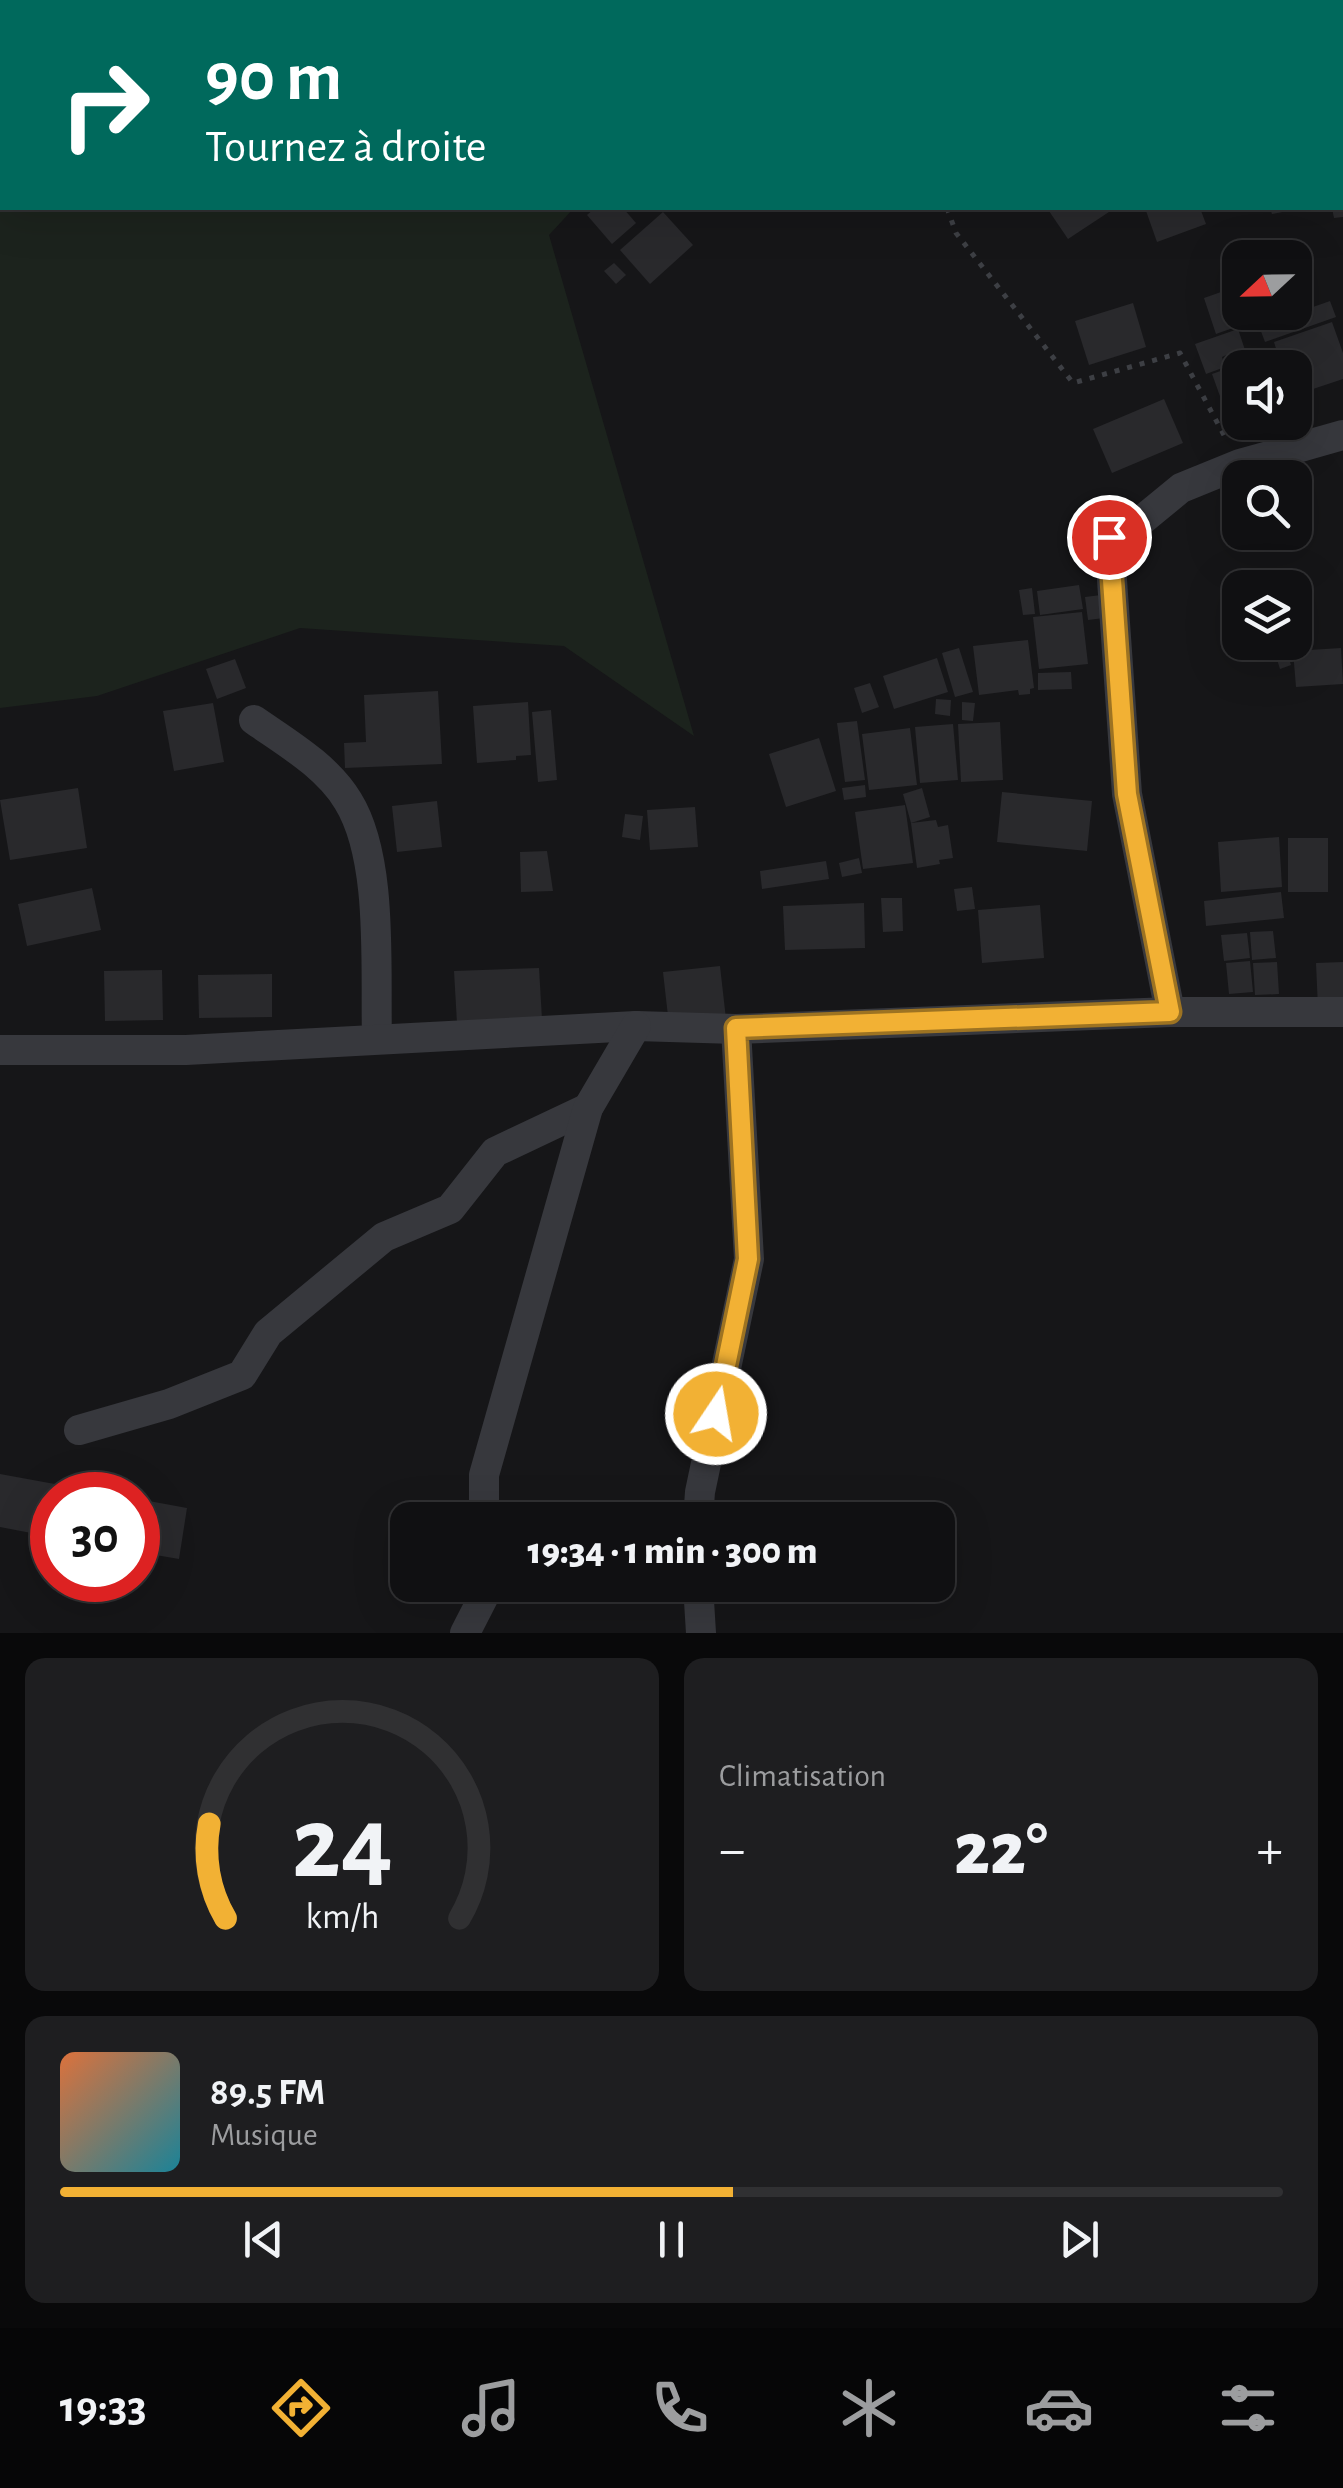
<!DOCTYPE html>
<html lang="fr">
<head>
<meta charset="utf-8">
<style>
	:root { --surface:#101012; --page:#1e1e20; --text:#f1f3f6; --muted:#9c9d9f; --line:#303032; --accent:#f2b134 }
	body { margin:0; font-family:"Alegreya Sans",sans-serif; background:var(--page); color:var(--text); height:100vh; display:flex; flex-direction:column; font-size:38px; white-space:nowrap }
	* { box-sizing:border-box; margin:0 }
	p { font-size:32px; color:var(--muted) }
	.icon { flex:none; width:55px; height:55px; fill:none; stroke:currentColor; stroke-width:2; stroke-linecap:round; stroke-linejoin:round }
	.map { position:relative; height:1633px; overflow:hidden }
	.side { display:flex; flex-direction:column; gap:25px; padding:25px; background:#09090a; flex:1 }
	.side>* { flex:none }
	.hud { position:absolute; left:0px; top:0px; width:1345px; height:210px; box-shadow:0 10px 40px #0002,0 0 0 2px var(--line); background:#00695c; color:#fff; overflow:hidden }
	.needle { width:65px; rotate:248deg }
	.tools { position:absolute; left:1222px; top:240px; display:grid; gap:20px }
	.tools a { display:grid; place-items:center; width:90px; height:90px; border-radius:20px; background:var(--surface); box-shadow:0 10px 40px #0002,0 0 0 2px var(--line); font-size:50px }
	.speed { position:absolute; left:30px; top:1472px; display:flex; gap:20px; font-size:50px; font-weight:700; text-align:center }
	.speed>* { display:grid; place-content:center; width:130px; height:130px; border-radius:50%; background:var(--surface); box-shadow:0 10px 40px #0002,0 0 0 2px var(--line); line-height:1 }
	.speed .limit { border:15px solid #d22; background:#fff; color:#111 }
	.pin { position:absolute; display:grid; place-items:center; width:85px; height:85px; color:#fff; margin:-42px; border:5px solid #fff; border-radius:50%; box-shadow:0 2px 10px #0007 }
	.me { position:absolute; width:110px; margin:-55px; rotate:12deg; stroke-linejoin:round; filter:drop-shadow(0 0 8px #0008) }
	.turn { display:flex; align-items:center; gap:35px; height:210px; padding:0 40px; font-size:45px }
	.turn .icon { width:130px; height:130px; stroke-width:2.5 }
	.turn b { display:block; font-size:70px; line-height:85px }
	.big { font-size:75px; font-weight:800; line-height:1.1 }
	.side .tile { flex:1; display:flex; flex-direction:column; justify-content:center; gap:15px; min-width:0; padding:0 35px; border-radius:20px; background:var(--page) }
	.side .dial { align-items:center; gap:0 }
	.dial svg { height:260px; overflow:visible; fill:none; stroke:var(--line); stroke-width:7; stroke-linecap:round; text-anchor:middle }
	.dial text { fill:var(--text); stroke:none }
	.song { display:flex; align-items:center; gap:30px }
	.cover { width:120px; height:120px; border-radius:15px; background:linear-gradient(135deg,hsl(20 70% 55%),hsl(190 70% 35%)) }
	.played { height:10px; border-radius:5px; background:linear-gradient(90deg,var(--accent) 55%,var(--line) 55%) }
	.keys { display:flex; justify-content:space-around; direction:ltr }
	.heat { display:flex; justify-content:space-between; align-items:center; font-size:55px; direction:ltr }
	.side .tiles { flex:1; display:grid; gap:25px; grid-template-columns:1fr 1fr }
	.tile:last-child { grid-column:span 2 }
	.trip { position:absolute; left:390px; top:1502px; width:565px; height:100px; border-radius:20px; background:var(--surface); box-shadow:0 10px 40px #0002,0 0 0 2px var(--line); font-weight:800; line-height:100px; text-align:center }
	.menu { display:flex; height:160px; justify-content:space-around; align-items:center; background:#060607; color:var(--muted) }
	.menu .icon { width:70px; height:70px }
	.menu .on { color:var(--accent) }
	.menu b { font-size:45px; color:var(--text) }
	.map>svg:first-child { display:block }
</style>
</head>
<body>
<div class="map">
<svg width="1343" height="1633" viewBox="0 0 1343 1633">
	<rect width="100%" height="100%" fill="#161618"/>
	<polygon fill="#1c231d" points="0,0 1050,0 2,2 2,208 574,208 549,235 694,736 564,646 300,628 97,696 0,708"/>
	<g fill="#29292c">
		<polygon points="595,208 623,208 636,223 612,244 587,215"/>
		<polygon points="1054,208 1115,208 1068,239 1049,211"/>
		<polygon points="1145,208 1200,208 1206,224 1157,242"/>
		<polygon points="1270,208 1299,208 1299,209 1272,214"/>
		<polygon points="1332,208 1343,208 1343,217 1334,218"/>
		<polygon points="663,212 693,245 650,284 620,250"/>
		<polygon points="614,263 626,275 616,284 604,271"/>
		<polygon points="1238,286 1240,312 1247,312 1250,322 1216,334 1204,298"/>
		<polygon points="1330,301 1336,317 1265,342 1259,326"/>
		<polygon points="1133,303 1146,347 1089,365 1075,321"/>
		<polygon points="1332,322 1343,353 1343,379 1295,395 1295,368 1282,368 1274,342"/>
		<polygon points="1238,329 1246,353 1232,358 1230,353 1222,357 1225,367 1206,374 1195,344"/>
		<polygon points="1260,357 1264,368 1240,368 1240,405 1225,410 1212,374"/>
		<polygon points="1164,399 1183,443 1112,473 1093,429"/>
		<polygon points="1079,585 1083,609 1040,615 1037,591"/>
		<polygon points="1032,588 1035,614 1023,615 1019,590"/>
		<polygon points="1101,595 1104,618 1088,620 1085,597"/>
		<polygon points="1082,612 1088,664 1039,669 1033,617"/>
		<polygon points="1028,640 1034,688 1030,689 1030,694 1019,695 1018,690 979,695 973,646"/>
		<polygon points="959,648 973,692 955,697 942,653"/>
		<polygon points="1341,648 1343,684 1296,687 1293,651"/>
		<polygon points="1287,652 1291,665 1280,669 1276,656"/>
		<polygon points="937,658 948,692 894,709 883,676"/>
		<polygon points="235,659 246,688 217,699 206,669"/>
		<polygon points="1071,672 1072,689 1038,690 1038,673"/>
		<polygon points="870,683 879,707 862,713 854,688"/>
		<polygon points="438,691 442,764 345,768 344,743 366,742 364,695"/>
		<polygon points="936,699 951,700 950,716 935,714"/>
		<polygon points="528,702 531,755 516,756 516,760 477,763 473,706"/>
		<polygon points="962,702 975,703 973,721 962,720"/>
		<polygon points="213,703 224,762 174,771 163,711"/>
		<polygon points="551,710 557,780 538,782 532,712"/>
		<polygon points="857,721 865,780 845,782 837,723"/>
		<polygon points="1000,722 1003,780 961,782 958,724"/>
		<polygon points="953,724 958,780 920,783 915,727"/>
		<polygon points="910,728 917,785 869,790 862,734"/>
		<polygon points="819,738 836,791 786,807 769,754"/>
		<polygon points="865,785 866,797 844,800 842,788"/>
		<polygon points="78,788 87,848 10,860 0,800"/>
		<polygon points="922,788 930,817 911,823 903,794"/>
		<polygon points="1002,792 1092,801 1087,851 997,842"/>
		<polygon points="437,801 442,847 397,852 392,806"/>
		<polygon points="905,805 913,863 863,869 855,812"/>
		<polygon points="695,807 698,847 650,850 647,810"/>
		<polygon points="625,814 643,816 640,840 622,837"/>
		<polygon points="936,820 938,827 948,825 953,858 939,860 940,864 917,868 911,823"/>
		<polygon points="1279,837 1282,887 1221,892 1218,842"/>
		<rect x="1288" y="838" width="40" height="54"/>
		<polygon points="547,851 553,891 521,892 520,852"/>
		<polygon points="859,858 862,873 842,877 839,863"/>
		<polygon points="826,861 829,879 762,889 760,871"/>
		<polygon points="972,887 975,909 957,911 954,889"/>
		<polygon points="92,888 101,930 27,946 18,904"/>
		<polygon points="1281,892 1284,918 1206,926 1204,901"/>
		<polygon points="881,898 902,898 903,931 883,932"/>
		<polygon points="864,903 865,948 785,950 783,906"/>
		<polygon points="1040,905 1044,958 982,963 978,910"/>
		<polygon points="1273,931 1276,958 1252,960 1250,932"/>
		<polygon points="1247,933 1250,958 1224,961 1221,935"/>
		<polygon points="1250,961 1253,992 1229,994 1226,963"/>
		<polygon points="1277,962 1279,994 1255,995 1253,963"/>
		<polygon points="1343,962 1343,1007 1318,1008 1316,963"/>
		<polygon points="720,966 726,1019 669,1025 663,972"/>
		<polygon points="539,968 542,1019 457,1023 454,971"/>
		<polygon points="162,970 163,1020 105,1021 104,971"/>
		<polygon points="272,974 272,1017 199,1018 198,975"/>
		<polygon points="0,1474 104,1493 104,1495 52,1495 52,1537 0,1527"/>
		<polygon points="138,1499 187,1508 179,1559 138,1552"/>
	</g>
	<g fill="none" stroke-linecap="round" stroke-linejoin="round">
		<g stroke="#3d3f44" stroke-width="5" stroke-dasharray="5 8" stroke-linecap="butt">
			<polyline points="806,0 808,2"/>
			<polyline points="947,208 956,233 1073,383 1180,353 1226,439"/>
		</g>
		<g stroke="#37383d" stroke-width="30">
			<path d="M254,720C287,743 327,766 348,801C384,859 375,970 377,1038"/>
			<polyline points="1170,1012 1127,794 1109,537 1136,525 1181,488 1240,464 1343,435"/>
			<polyline points="0,1050 186,1050 636,1026 736,1029 1170,1012 1343,1012"/>
			<polyline points="79,1430 169,1404 242,1375 268,1333 384,1237 450,1209 495,1152 588,1108"/>
			<polyline points="484,1520 484,1475 588,1108 636,1026"/>
			<polyline points="698,1520 700,1492 749,1259 736,1029"/>
			<polyline points="698,1585 701,1633"/>
			<polyline points="465,1633 485,1594 485,1585"/>
		</g>
	</g>
	<g fill="none" stroke-linecap="round" stroke-linejoin="round">
		<g stroke="#9d7322" stroke-width="25">
			<polyline id="route" points="716,1414 748,1259 736,1028 1170,1012 1127,794 1109,537"/>
		</g>
		<use href="#route" stroke="#f2b134" stroke-width="18"/>
	</g>
</svg>
<div class="tools">
<a><svg class="needle" viewBox="-14 -14 28 28"><path d="M0-13l5 13h-10z" fill="#e53935"/><path d="M0 13l5-13h-10z" fill="#9c9d9f"/></svg></a>
<a><svg class="icon" aria-label="sound" viewBox="0 0 24 24"><path d="M4 9h4l5-4v14l-5-4H4zM17 9q2 3 0 6"/></svg></a>
<a><svg class="icon" aria-label="search" viewBox="0 0 24 24"><circle cx="10" cy="10" r="6"/><path d="M15 15l6 6"/></svg></a>
<a><svg class="icon" aria-label="layers" viewBox="0 0 24 24"><path d="M12 4l9 5-9 5-9-5zM3 14l9 5 9-5"/></svg></a>
</div>
<div class="speed"><div class="limit">30</div></div>
<div class="pin" style="left:1109px;top:537px;background:#d93025"><svg class="icon" aria-label="arrive" viewBox="0 0 24 24"><path d="M6 21V4h12l-3 4 3 4H6"/></svg></div>
<svg class="me" style="left:716px;top:1414px" viewBox="-20 -20 40 40"><circle r="17" fill="#f2b134" stroke="#fff" stroke-width="3"/><path d="M0-11L8 9 0 5-8 9z" fill="#fff"/></svg>
<div class="trip">19:34 · 1 min · 300 m</div>
<div class="hud">
<div class="turn"><svg class="icon" aria-label="right" viewBox="0 0 24 24"><path d="M7 20v-9h11M14 6l5 5-5 5"/></svg><div><b>90 m</b>Tournez à droite</div></div>
</div>
</div>
<section class="side">
<div class="tiles">
<div class="tile dial"><svg viewBox="0 0 100 80">
<path d="M14 69A42 42 0 1 1 86 69"/>
<path d="M14 69A42 42 0 0 1 9 40" stroke="#f2b134"/>
<text x="50" y="56" font-size="32" font-weight="700">24</text>
<text x="50" y="72" font-size="11">km/h</text>
</svg></div>
<div class="tile"><p>Climatisation</p>
<div class="heat"><a>−</a><b class="big">22°</b><a>+</a></div>
</div>
<div class="tile">
<div class="song"><i class="cover"></i><div><b>89.5 FM</b><p>Musique</p></div></div>
<div class="played"></div>
<div class="keys"><svg class="icon" aria-label="previous" viewBox="0 0 24 24"><path d="M18 5L8 12l10 7zM5 5v14"/></svg><svg class="icon" aria-label="pause" viewBox="0 0 24 24"><path d="M8 5v14M16 5v14"/></svg><svg class="icon" aria-label="next" viewBox="0 0 24 24"><path d="M6 5l10 7-10 7zM19 5v14"/></svg></div>
</div>
</div>
</section>
<nav class="menu">
<b>19:33</b>
<svg class="icon on" aria-label="directions" viewBox="0 0 24 24"><path d="M12 3l9 9-9 9-9-9zM9 14v-3h6M13 9l2 2-2 2"/></svg>
<svg class="icon" aria-label="music" viewBox="0 0 24 24"><path d="M9 18V5l10-2v13"/><circle cx="6" cy="18" r="3"/><circle cx="16" cy="16" r="3"/></svg>
<svg class="icon" aria-label="phone" viewBox="0 0 24 24"><path d="M5 4h4l2 5-3 2q2 4 5 5l2-3 5 2v4C11 20 4 13 5 4z"/></svg>
<svg class="icon" aria-label="climate" viewBox="0 0 24 24"><path d="M12 3v18M4 7l16 10M4 17L20 7"/></svg>
<svg class="icon" aria-label="car" viewBox="0 0 24 24"><path d="M5 17H2v-5l4-1 3-4h7l3 4 3 1v5h-3M9 17h6M6 11h13"/><circle cx="7" cy="17" r="2"/><circle cx="17" cy="17" r="2"/></svg>
<svg class="icon" aria-label="filters" viewBox="0 0 24 24"><path d="M4 7h16M4 17h16"/><circle cx="9" cy="7" r="2"/><circle cx="15" cy="17" r="2"/></svg>
</nav>
</body>
</html>
